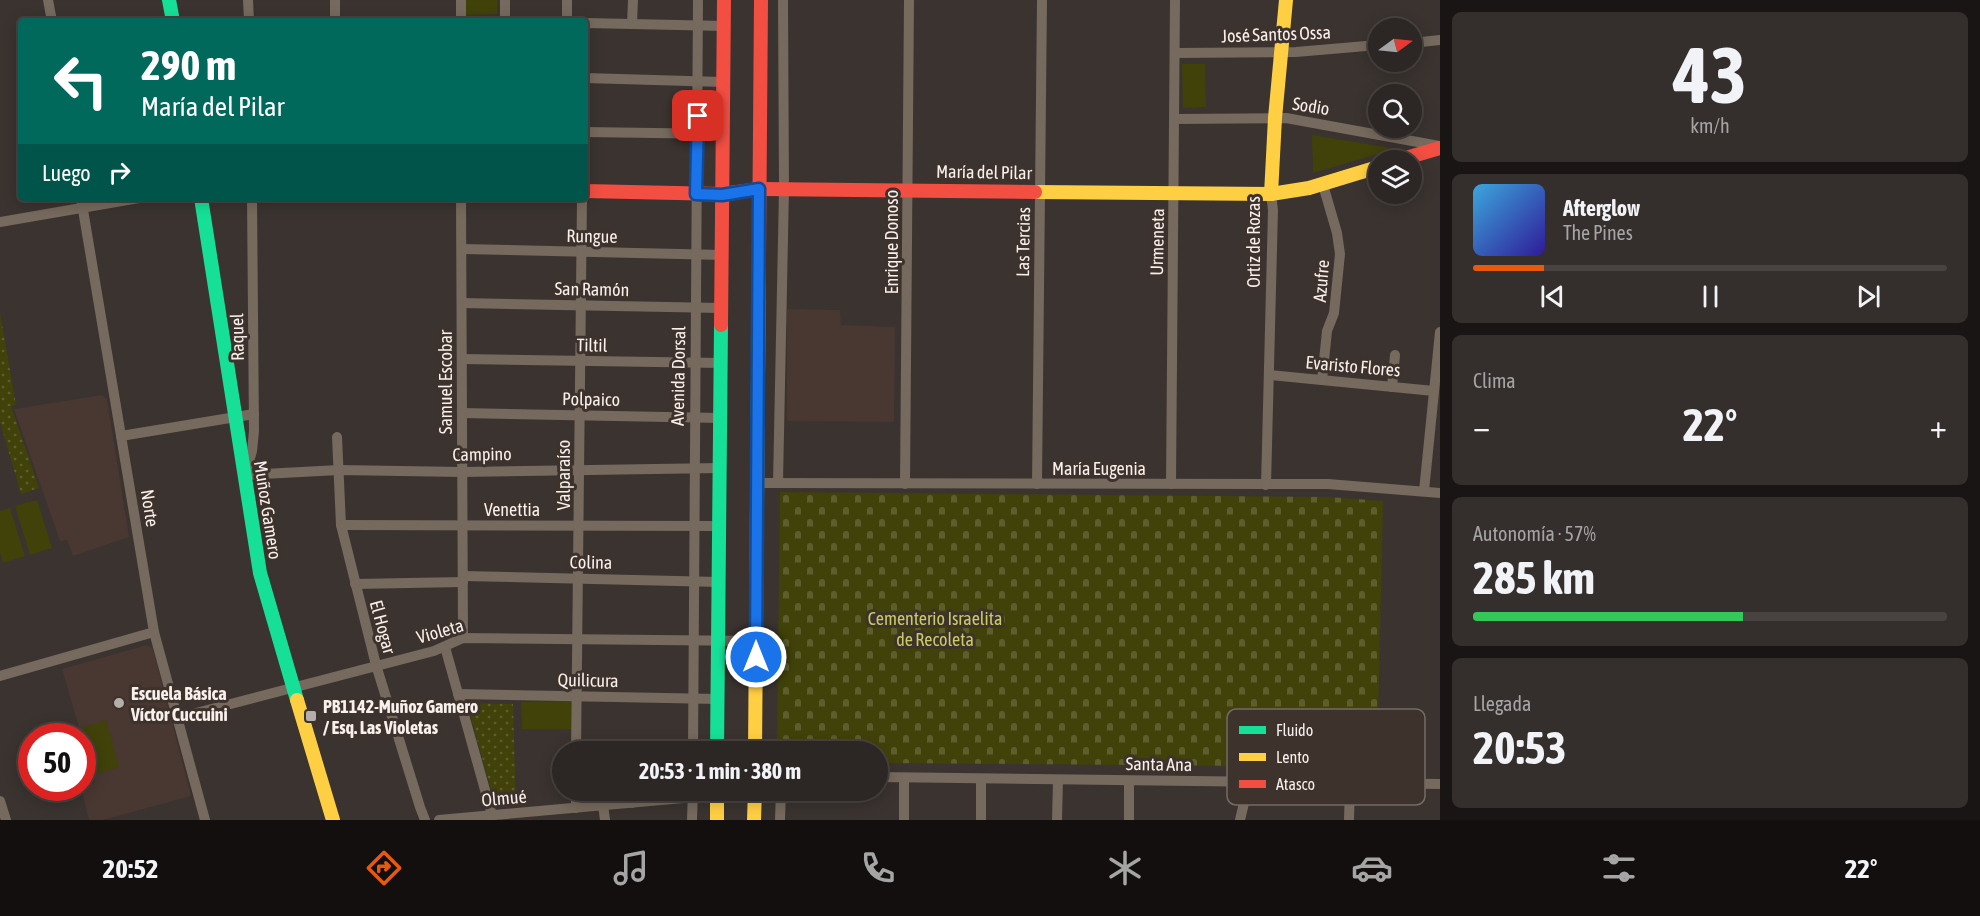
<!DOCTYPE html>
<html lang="es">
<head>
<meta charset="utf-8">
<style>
	:root { --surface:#2c2624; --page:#342e2c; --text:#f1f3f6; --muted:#a6a5a6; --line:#484341; --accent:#ea580c }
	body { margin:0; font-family:"Asap Condensed",sans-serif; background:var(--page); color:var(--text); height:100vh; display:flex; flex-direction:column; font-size:22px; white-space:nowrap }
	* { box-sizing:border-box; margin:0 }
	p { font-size:20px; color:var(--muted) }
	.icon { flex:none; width:33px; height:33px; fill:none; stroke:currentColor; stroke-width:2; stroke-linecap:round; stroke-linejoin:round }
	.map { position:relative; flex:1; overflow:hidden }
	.sheet { display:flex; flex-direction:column; gap:12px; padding:12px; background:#181514; width:540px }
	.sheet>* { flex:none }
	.hud { position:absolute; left:18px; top:18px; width:570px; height:183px; border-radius:6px; box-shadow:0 3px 15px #0003,0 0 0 2px var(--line); background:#00695c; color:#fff; overflow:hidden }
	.needle { width:39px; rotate:75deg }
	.tools { position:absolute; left:1368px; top:18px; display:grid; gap:12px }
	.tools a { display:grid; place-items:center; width:54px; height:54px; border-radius:50%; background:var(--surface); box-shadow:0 3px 15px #0003,0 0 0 2px var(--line); font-size:30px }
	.speed { position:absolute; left:18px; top:723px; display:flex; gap:12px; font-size:30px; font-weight:700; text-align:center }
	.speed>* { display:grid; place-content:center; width:78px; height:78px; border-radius:50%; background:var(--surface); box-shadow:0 3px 15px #0003,0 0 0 2px var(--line); line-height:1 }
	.speed .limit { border:9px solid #d22; background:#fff; color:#111 }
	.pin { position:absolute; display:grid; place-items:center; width:51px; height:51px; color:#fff; margin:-26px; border-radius:12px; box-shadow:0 3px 9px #0006 }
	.me { position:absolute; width:66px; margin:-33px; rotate:0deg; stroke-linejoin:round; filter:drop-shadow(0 0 4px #0008) }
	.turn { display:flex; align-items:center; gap:21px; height:126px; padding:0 24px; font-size:27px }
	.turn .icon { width:78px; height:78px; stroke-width:2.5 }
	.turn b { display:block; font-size:42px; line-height:51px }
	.then { display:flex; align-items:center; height:57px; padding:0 24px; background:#0003; gap:12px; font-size:22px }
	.big { font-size:45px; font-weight:700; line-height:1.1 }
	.sheet .card { flex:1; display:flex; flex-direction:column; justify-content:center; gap:9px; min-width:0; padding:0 21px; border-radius:9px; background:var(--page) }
	.sheet .dial { align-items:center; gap:0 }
	.dial b { font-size:78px; line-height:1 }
	.song { display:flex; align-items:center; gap:18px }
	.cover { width:72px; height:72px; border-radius:9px; background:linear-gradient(135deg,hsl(200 70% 55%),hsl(250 70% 35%)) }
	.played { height:6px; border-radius:3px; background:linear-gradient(90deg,var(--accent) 15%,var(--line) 15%) }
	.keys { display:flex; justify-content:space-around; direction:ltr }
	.heat { display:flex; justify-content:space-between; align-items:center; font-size:33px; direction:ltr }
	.charge { height:9px; border-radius:4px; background:linear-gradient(90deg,#34c759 57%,var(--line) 0) }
	.trip { position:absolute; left:552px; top:741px; width:336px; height:60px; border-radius:30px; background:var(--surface); box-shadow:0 3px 15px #0003,0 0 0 2px var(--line); font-weight:700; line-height:60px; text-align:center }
	.tabs { display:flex; height:96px; justify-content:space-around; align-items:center; background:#120f0e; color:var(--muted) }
	.tabs .icon { width:42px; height:42px }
	.tabs .current { color:var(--accent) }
	.tabs b { font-size:27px; color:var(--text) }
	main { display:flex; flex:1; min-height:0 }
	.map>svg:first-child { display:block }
</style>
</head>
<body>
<main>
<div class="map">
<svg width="1440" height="820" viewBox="0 0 1440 820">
	<defs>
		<pattern id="cemetery-stones" width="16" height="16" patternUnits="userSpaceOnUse" patternTransform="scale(1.5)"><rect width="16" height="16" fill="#41410a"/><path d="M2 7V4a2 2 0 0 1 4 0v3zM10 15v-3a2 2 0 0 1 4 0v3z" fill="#5d5d2e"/></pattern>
		<pattern id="park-dots" width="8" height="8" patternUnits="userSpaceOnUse" patternTransform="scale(1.5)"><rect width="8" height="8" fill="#41410a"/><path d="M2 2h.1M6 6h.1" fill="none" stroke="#5d5d2e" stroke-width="1.8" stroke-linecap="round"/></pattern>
	</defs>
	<rect width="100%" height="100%" fill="#3a3330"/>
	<g fill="#493731">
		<polygon points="787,309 840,310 841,325 895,327 894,422 787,421"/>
		<polygon points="102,395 107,399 129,537 73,556 67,540 60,541 14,409"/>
		<polygon points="147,645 153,649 191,796 103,820 89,820 81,788 95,783 62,669"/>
	</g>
	<g fill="#41410a">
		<polygon points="464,0 497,0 497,14 464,15"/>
		<polygon points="1182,64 1205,64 1206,107 1183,108"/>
		<polygon points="1312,135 1385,147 1390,149 1388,151 1313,173"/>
		<polygon points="37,500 52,548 30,555 15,506"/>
		<polygon points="10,508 25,556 3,563 0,552 0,511"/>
		<polygon points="571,701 571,729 522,729 521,702"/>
		<polygon points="106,720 119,767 96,774 83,727"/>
	</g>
	<polygon fill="url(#cemetery-stones)" points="780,492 1328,497 1383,501 1377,767 878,763 878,752 777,751"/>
	<g fill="url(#park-dots)">
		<polygon points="0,313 16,405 11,406 39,488 21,494 0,422"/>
		<polygon points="467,703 513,704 516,805 496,808"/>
	</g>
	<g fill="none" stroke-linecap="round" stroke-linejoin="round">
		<g stroke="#76695d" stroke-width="10">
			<polyline points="48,0 52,21"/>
			<polyline points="248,0 249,21"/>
			<polyline points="335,0 335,21"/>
			<polyline points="461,0 461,21"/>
			<polyline points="505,0 505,21"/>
			<polyline points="567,21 567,0"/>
			<polyline points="585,23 724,26"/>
			<polyline points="632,24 633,0"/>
			<polyline points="1412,43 1440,40"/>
			<polyline points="1175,53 1296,52 1378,45"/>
			<polyline points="585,78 723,82"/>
			<polyline points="1175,119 1286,118 1440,146"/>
			<polyline points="585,132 723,134"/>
			<polyline points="81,198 154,632 205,820"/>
			<polyline points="252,198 254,431 252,451 245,475 339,470 462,472 720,468"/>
			<polyline points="461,198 463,638"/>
			<polyline points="0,222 139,198"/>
			<polyline points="462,249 722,255"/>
			<polyline points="462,303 721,308"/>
			<polyline points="462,359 721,363"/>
			<polyline points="1269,375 1434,391"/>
			<polyline points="1322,380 1327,331 1334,313 1340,254 1337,233 1323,185"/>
			<polyline points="1392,387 1395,355"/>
			<polyline points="462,413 720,418"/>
			<polyline points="121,436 254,414"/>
			<polyline points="337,437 341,525 376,665 420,807 425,820"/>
			<polyline points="757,483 1328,484 1440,493"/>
			<polyline points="778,483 784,189 783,0"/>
			<polyline points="905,484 909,0"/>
			<polyline points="1037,484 1042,0"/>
			<polyline points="1171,484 1175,0"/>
			<polyline points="1266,485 1273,210 1271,194"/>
			<polyline points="1424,491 1440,332"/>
			<polyline points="341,525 719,526"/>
			<polyline points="463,576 719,582"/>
			<polyline points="355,584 463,582"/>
			<polyline points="445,647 492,815"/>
			<polyline points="0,676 154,632"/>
			<polyline points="458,694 718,699"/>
			<polyline points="177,718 434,651 463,638 756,641"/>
			<polyline points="576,752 582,198"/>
			<polyline points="693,752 698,0"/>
			<polyline points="878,777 1440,784"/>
			<polyline points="0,801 6,820"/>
			<polyline points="632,803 632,790"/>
			<polyline points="603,805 605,820"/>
			<polyline points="576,808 576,790"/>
			<polyline points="439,820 717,795"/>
			<polyline points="692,820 693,790"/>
			<polyline points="780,820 781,790"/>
			<polyline points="904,820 904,778"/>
			<polyline points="981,820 981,779"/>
			<polyline points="1057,820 1058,780"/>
			<polyline points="1129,820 1129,781"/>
			<polyline points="1240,820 1249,782"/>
			<polyline points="1349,820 1350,783"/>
		</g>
		<g stroke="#16e098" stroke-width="14">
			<polyline points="169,0 173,21"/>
			<polyline points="201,198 260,573 297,700"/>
			<polyline points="717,752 721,325"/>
		</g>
		<g stroke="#ffcf43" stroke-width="14">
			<polyline points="1035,192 1271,194 1309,188 1378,167"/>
			<polyline points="1271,194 1275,118 1286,0"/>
			<polyline points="297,700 333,820"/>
			<polyline points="755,752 759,256"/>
			<polyline points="717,790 717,820"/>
			<polyline points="754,820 755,790"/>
		</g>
		<g stroke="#f24e42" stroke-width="14">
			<polyline points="1399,160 1440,148"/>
			<polyline points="585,191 722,194 759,189 1035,192"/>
			<polyline points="759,256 761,0"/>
			<polyline points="721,325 724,0"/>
		</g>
	</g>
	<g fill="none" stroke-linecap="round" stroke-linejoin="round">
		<g stroke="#114b97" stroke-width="15">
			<polyline id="route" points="698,116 696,194 722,195 759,189 756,657"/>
		</g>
		<use href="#route" stroke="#1a73e8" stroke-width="10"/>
	</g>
	<g fill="#b6aeaa" stroke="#3e322c" stroke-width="2">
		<circle cx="119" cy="703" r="6"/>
		<rect x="305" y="710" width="12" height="12" rx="3"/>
	</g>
	<g text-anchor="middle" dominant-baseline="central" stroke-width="6" stroke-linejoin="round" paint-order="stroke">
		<g font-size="18" fill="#f8f0ec" stroke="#3e322c">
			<text transform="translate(1276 34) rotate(-2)">José Santos Ossa</text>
			<text transform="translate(1311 106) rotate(9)">Sodio</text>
			<text transform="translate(984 172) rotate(1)">María del Pilar</text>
			<text transform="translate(592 236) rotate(1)">Rungue</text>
			<text transform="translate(891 242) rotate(-90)">Enrique Donoso</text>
			<text transform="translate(1023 242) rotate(-89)">Las Tercias</text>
			<text transform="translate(1157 242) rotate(-89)">Urmeneta</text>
			<text transform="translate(1253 242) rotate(-90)">Ortiz de Rozas</text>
			<text transform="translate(1321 281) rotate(-85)">Azufre</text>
			<text transform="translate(592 289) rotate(1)">San Ramón</text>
			<text transform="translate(237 337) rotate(-91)">Raquel</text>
			<text transform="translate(592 345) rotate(1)">Tiltil</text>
			<text transform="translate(1353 366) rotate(5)">Evaristo Flores</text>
			<text transform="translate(678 376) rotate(-89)">Avenida Dorsal</text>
			<text transform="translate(445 382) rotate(-90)">Samuel Escobar</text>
			<text transform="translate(591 399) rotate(1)">Polpaico</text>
			<text transform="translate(482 454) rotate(-1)">Campino</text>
			<text x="1099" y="468">María Eugenia</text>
			<text transform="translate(563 475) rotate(-90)">Valparaíso</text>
			<text transform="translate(150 508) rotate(81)">Norte</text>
			<text x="512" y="509">Venettia</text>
			<text transform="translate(268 510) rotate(81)">Muñoz Gamero</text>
			<text transform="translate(591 562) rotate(1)">Colina</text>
			<text transform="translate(383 627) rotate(75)">El Hogar</text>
			<text transform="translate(440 631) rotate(-16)">Violeta</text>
			<text transform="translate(588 680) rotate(1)">Quilicura</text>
			<text transform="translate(1159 764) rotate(1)">Santa Ana</text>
			<text transform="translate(504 798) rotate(-5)">Olmué</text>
		</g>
		<g font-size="18" fill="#c9cd61" stroke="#3e322c">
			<text x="935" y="618">Cementerio Israelita<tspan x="935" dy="21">de Recoleta</tspan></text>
		</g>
		<g font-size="18" font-weight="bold" fill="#f8f0ec" stroke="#3e322c" text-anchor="start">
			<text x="131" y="693">Escuela Básica<tspan x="131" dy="21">Víctor Cuccuini</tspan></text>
			<text x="323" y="706">PB1142-Muñoz Gamero<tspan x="323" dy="21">/ Esq. Las Violetas</tspan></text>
		</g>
	</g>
	<rect x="1227" y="709" width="198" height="96" rx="9" fill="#3e322c" stroke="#766b66" stroke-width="1.5"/>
	<rect x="1239" y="726" width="27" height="8" fill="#16e098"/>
	<rect x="1239" y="753" width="27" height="8" fill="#ffcf43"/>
	<rect x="1239" y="780" width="27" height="8" fill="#f24e42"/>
	<g font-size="16" fill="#f8f0ec">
		<text x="1276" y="736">Fluido</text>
		<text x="1276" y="763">Lento</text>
		<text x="1276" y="790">Atasco</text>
	</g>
</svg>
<div class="tools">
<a><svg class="needle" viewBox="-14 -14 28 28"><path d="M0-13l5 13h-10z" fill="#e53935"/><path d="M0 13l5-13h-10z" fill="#a6a5a6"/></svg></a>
<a><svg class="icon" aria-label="search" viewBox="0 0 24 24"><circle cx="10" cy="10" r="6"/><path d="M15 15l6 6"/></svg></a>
<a><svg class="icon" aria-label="layers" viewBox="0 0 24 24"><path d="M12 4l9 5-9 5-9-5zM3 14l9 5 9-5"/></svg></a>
</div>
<div class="speed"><div class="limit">50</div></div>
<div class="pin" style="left:698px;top:116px;background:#d93025"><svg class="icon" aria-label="arrive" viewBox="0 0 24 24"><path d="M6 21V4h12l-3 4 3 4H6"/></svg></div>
<svg class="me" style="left:756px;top:657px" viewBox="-20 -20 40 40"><circle r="17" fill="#1a73e8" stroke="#fff" stroke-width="3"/><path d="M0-11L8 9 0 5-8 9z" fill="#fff"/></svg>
<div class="trip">20:53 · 1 min · 380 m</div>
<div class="hud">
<div class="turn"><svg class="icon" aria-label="left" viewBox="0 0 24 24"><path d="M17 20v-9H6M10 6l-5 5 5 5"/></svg><div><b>290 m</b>María del Pilar</div></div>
<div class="then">Luego<svg class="icon" aria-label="right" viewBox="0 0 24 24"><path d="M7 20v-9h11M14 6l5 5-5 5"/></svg></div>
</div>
</div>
<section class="sheet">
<div class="card dial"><b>43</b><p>km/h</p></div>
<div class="card">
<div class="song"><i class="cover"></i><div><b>Afterglow</b><p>The Pines</p></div></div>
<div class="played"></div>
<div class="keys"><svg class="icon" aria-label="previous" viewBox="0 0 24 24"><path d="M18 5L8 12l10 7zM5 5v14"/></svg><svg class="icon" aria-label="pause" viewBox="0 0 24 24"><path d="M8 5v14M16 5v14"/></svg><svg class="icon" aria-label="next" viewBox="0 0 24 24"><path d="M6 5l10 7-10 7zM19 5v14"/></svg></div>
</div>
<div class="card"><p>Clima</p>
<div class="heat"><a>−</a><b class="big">22°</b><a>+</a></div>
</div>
<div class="card"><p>Autonomía · 57%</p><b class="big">285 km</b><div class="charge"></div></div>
<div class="card"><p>Llegada</p><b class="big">20:53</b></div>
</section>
</main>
<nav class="tabs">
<b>20:52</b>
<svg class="icon current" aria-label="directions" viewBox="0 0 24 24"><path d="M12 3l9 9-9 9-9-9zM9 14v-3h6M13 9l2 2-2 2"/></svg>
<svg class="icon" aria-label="music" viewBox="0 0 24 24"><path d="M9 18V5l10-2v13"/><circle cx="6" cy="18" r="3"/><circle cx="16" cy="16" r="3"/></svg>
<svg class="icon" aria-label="phone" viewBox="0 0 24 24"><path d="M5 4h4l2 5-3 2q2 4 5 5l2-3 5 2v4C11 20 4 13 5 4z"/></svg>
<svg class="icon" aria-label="climate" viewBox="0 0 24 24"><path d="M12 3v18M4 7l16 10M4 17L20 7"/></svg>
<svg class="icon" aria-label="car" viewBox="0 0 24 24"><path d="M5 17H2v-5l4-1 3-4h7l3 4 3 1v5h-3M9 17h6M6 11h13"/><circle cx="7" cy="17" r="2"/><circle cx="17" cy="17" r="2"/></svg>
<svg class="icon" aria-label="filters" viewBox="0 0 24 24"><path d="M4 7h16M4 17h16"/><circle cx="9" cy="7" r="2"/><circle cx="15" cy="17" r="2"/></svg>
<b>22°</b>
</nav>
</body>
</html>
